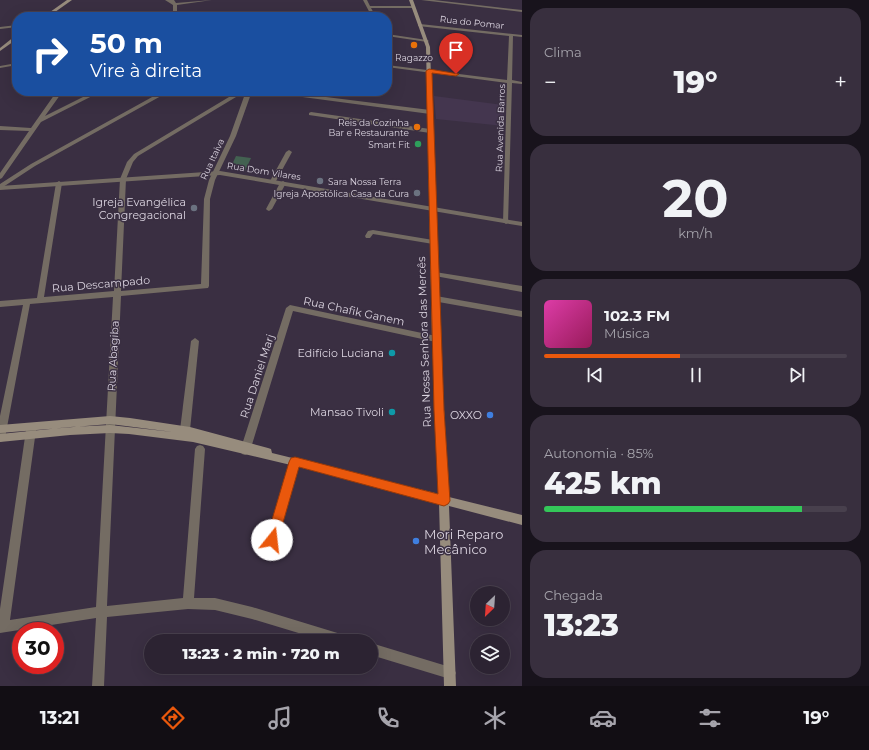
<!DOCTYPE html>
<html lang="pt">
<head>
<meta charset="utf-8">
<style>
	:root { --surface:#2c2332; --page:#382f3e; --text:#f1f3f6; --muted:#a6a4ac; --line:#48404d; --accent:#ea580c }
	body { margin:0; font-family:Montserrat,sans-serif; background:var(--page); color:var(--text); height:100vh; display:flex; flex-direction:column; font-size:15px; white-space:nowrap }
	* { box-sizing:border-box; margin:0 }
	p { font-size:13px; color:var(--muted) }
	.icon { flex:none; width:22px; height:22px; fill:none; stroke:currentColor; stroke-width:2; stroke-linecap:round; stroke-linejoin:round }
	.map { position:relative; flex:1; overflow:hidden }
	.drawer { display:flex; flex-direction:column; gap:8px; padding:8px; background:#18131c; width:347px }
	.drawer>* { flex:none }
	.top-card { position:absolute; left:12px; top:12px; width:380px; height:84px; border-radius:16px; box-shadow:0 4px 16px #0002,0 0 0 1px var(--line); background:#1a4fa0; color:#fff; overflow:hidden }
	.needle { width:26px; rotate:205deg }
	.fabs { position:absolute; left:470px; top:586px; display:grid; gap:8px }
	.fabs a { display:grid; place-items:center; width:40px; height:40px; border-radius:50%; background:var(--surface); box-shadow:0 4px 16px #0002,0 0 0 1px var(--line); font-size:20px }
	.speed { position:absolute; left:12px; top:622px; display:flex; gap:8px; font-size:20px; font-weight:700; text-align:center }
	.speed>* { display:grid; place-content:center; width:52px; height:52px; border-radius:50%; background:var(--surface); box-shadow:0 4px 16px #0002,0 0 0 1px var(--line); line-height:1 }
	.speed .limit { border:6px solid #d22; background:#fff; color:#111 }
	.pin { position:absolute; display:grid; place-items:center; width:34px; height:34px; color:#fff; margin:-41px -17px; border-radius:50% 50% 50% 0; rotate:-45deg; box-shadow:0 0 4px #0007 }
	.pin .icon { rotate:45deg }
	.me { position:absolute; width:44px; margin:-22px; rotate:16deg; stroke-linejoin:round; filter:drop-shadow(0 0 3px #0008) }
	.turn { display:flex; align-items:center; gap:14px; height:84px; padding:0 12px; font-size:18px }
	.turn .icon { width:52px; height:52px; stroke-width:2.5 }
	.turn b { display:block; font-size:28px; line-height:34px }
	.big { font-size:30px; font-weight:800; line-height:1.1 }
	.drawer .widget { flex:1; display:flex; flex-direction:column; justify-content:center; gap:6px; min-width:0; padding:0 14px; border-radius:16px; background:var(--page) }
	.drawer .dial { align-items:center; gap:0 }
	.dial b { font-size:52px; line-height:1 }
	.song { display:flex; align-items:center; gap:12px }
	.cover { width:48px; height:48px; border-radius:6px; background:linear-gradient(135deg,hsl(320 70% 55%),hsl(330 70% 35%)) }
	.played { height:4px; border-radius:2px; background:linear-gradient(90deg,var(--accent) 45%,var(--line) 45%) }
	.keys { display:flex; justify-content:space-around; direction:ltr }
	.heat { display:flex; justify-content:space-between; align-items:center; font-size:22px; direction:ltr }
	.charge { height:6px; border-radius:3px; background:linear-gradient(90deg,#34c759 85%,var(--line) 0) }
	.trip { position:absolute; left:144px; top:634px; width:234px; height:40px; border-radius:20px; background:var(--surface); box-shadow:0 4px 16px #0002,0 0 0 1px var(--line); font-weight:800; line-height:40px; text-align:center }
	.menu { display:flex; height:64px; justify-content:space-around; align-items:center; background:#120e14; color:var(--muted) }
	.menu .icon { width:28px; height:28px }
	.menu .selected { color:var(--accent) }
	.menu b { font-size:18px; color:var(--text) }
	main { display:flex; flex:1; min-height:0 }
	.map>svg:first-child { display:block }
</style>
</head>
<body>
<main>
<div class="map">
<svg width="522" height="686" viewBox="0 0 522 686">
	<rect width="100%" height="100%" fill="#3a2f42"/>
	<polygon fill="#44364f" points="434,96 503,105 504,126 436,119"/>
	<polygon fill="#436151" points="236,156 251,158 245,171 230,169"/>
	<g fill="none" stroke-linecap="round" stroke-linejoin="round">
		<g fill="#746c63" fill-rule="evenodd">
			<polygon points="165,0 174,0 176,3 212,0 177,5 177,17 173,17 173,5"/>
			<polygon points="363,0 367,0 370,6 413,6 415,7 413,8 371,8 376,17 372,17"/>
			<polygon points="421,0 434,0 522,10 522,12"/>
			<polygon points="420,24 522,35 522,37 513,36 512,80 522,82 522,84 512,83 508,223 506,224 503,222 507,83 387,67 387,65 507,80 509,36 418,26 418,24"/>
			<polygon points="17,25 17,27 0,29 0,27"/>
			<polygon points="387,34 427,40 429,41 427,42 387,36"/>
			<polygon points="17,63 17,65 0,68 0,66"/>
			<polygon points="57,91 63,91 45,116 95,91 102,91 41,122 2,178 0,179 0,173 29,131 0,130 0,126 31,128"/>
			<polygon points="163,91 170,91 35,166 0,189 0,184 31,164"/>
			<polygon points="239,91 246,91 138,156 133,162 126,179 121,291 201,284 204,199 209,180 230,136 246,91 252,91 236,136 215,180 210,199 209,286 208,288 121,296 107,606 183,598 195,449 197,446 200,445 203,446 205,449 194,598 215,598 252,607 344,635 348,637 350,641 325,641 252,619 215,610 188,609 107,617 104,686 92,686 96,618 0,633 0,609 26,430 28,427 31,426 34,427 36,430 10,620 96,607 113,297 30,304 5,438 3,441 0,442 0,416 23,305 0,307 0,301 37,298 56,183 59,181 62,183 44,297 114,291 120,179 127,162 134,154"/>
			<polygon points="278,91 430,110 433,112 430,114 280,94 278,93"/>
			<polygon points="311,112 430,129 433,131 430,133 309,115 309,113"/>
			<polygon points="289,150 292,152 276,181 273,183 271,182 270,181 286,152"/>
			<polygon points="283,181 286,183 272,209 269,211 267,210 266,209 280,183"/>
			<polygon points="373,230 433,240 436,242 433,244 373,234 370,238 366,238 365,236 368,231"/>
			<polygon points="432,272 435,272 522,286 522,292 435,276 432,276 431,274"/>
			<polygon points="436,296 522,311 522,317 433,301 432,299"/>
			<polygon points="290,305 436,336 440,339 436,342 293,311 250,451 248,454 245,455 242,454 240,451 286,308"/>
			<polygon points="195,338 199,341 190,430 188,433 185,434 182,433 180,430 191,341"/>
			<polygon points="295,458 298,459 300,462 277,540 276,544 272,545 268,544 267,540 290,462 292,459"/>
			<polygon points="371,643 450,667 454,669 456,673 454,677 450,679 371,655"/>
		</g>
		<polygon fill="#746c63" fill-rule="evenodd" points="220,171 522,222 522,226 220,175 0,190 0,186"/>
		<g fill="#978c7d" fill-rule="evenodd">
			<polygon points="67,0 72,0 48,17 43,17"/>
			<polygon points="409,0 413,0 430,47 440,339 449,497 522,515 522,525 449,506 456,686 444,686 439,503 295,466 193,442 129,434 110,433 70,435 0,442 0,434 70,427 110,425 173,432 110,424 0,433 0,425 110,416 130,418 190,427 268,448 271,449 272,453 439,494 432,339 426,47"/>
			<polygon points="15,36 17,36 17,39 0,51 0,48"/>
		</g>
	</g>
	<polygon fill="#ea580c" stroke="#983908" points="429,69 459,74 456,76 432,73 444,410 450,501 448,504 444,506 299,467 278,540 276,544 272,545 268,544 266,540 289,462 291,458 295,457 438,494 434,410 426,71"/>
	<g fill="#e8710a" stroke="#3a2f42" stroke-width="1.5">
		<circle cx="414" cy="45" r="4"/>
		<circle cx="417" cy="127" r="4"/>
	</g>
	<circle fill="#2e9e5b" stroke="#3a2f42" stroke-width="1.5" cx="418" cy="144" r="4"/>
	<g fill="#6b7280" stroke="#3a2f42" stroke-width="1.5">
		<circle cx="320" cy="181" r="4"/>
		<circle cx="417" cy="193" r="4"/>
		<circle cx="194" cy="208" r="4"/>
	</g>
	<g fill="#0f9aa8" stroke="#3a2f42" stroke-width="1.5">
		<circle cx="392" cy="353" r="4"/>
		<circle cx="392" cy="412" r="4"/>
	</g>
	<g fill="#3f7fe0" stroke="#3a2f42" stroke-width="1.5">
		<circle cx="490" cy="415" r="4"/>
		<circle cx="416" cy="541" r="4"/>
	</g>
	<g text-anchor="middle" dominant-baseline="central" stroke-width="3" stroke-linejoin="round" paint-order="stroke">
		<g font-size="9" fill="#dbd4e0" stroke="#3a2f42">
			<text transform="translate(472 22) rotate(6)">Rua do Pomar</text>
			<text transform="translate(500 128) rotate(-88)">Rua Avenida Barros</text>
			<text transform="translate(212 159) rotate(-65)">Rua Itaiva</text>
			<text transform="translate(264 171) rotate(9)">Rua Dom Vilares</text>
		</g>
		<g font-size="9" fill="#dbd4e0" stroke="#3a2f42" text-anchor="end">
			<text x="414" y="57" text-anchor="middle">Ragazzo</text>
			<text x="409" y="122">Reis da Cozinha<tspan x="409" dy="10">Bar e Restaurante</tspan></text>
			<text x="410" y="144">Smart Fit</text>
			<text x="328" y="181" text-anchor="start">Sara Nossa Terra</text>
			<text x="409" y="193">Igreja Apostólica Casa da Cura</text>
		</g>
		<g font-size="11" fill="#dbd4e0" stroke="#3a2f42" text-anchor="end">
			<text x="186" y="202">Igreja Evangélica<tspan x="186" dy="13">Congregacional</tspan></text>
			<text x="384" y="353">Edifício Luciana</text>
			<text x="384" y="412">Mansao Tivoli</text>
			<text x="482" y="415">OXXO</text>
		</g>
		<g font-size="11" fill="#dbd4e0" stroke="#3a2f42">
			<text transform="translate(101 284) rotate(-5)">Rua Descampado</text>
			<text transform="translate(354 311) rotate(12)">Rua Chafik Ganem</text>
			<text transform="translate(424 342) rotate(-92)">Rua Nossa Senhora das Mercês</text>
			<text transform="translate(113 356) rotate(-87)">Rua Abagiba</text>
			<text transform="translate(257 376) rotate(-72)">Rua Daniel Marj</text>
		</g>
		<g font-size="13" fill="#dbd4e0" stroke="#3a2f42" text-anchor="start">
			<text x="424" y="534">Mori Reparo<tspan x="424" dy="15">Mecânico</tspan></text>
		</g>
	</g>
</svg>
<div class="fabs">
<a><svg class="needle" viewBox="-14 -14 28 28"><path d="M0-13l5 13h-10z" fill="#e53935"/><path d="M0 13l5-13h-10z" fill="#a6a4ac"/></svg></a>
<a><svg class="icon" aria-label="layers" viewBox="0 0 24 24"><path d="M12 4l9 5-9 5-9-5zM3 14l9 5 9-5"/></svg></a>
</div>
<div class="speed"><div class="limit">30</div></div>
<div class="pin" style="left:456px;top:74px;background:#d93025"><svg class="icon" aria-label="arrive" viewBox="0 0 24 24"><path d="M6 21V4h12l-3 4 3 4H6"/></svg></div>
<svg class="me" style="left:272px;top:540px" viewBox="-20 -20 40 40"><circle r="19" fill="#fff"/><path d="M0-13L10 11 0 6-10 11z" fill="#ea580c"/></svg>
<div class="trip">13:23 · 2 min · 720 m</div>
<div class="top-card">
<div class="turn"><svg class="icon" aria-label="right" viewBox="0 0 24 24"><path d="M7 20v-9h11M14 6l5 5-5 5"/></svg><div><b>50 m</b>Vire à direita</div></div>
</div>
</div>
<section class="drawer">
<div class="widget"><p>Clima</p>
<div class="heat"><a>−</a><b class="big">19°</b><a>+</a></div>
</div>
<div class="widget dial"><b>20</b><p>km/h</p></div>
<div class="widget">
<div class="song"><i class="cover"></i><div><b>102.3 FM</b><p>Música</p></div></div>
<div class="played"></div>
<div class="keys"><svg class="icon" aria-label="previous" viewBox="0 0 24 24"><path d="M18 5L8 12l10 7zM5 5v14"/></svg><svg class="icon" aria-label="pause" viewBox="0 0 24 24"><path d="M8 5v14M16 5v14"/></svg><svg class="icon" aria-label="next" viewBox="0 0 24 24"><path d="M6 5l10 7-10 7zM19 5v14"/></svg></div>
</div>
<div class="widget"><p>Autonomia · 85%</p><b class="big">425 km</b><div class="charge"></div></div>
<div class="widget"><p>Chegada</p><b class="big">13:23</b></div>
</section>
</main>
<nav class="menu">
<b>13:21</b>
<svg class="icon selected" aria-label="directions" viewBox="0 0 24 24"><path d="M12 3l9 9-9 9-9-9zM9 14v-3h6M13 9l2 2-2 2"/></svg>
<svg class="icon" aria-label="music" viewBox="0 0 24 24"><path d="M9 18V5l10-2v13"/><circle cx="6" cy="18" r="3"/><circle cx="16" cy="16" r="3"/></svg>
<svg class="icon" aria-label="phone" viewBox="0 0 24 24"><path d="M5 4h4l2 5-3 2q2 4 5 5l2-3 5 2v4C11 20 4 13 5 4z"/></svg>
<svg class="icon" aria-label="climate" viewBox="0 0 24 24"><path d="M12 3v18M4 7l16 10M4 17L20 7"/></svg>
<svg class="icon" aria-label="car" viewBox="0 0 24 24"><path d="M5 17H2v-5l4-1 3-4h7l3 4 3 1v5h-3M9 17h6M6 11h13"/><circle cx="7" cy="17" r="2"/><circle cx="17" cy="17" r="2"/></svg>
<svg class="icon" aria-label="filters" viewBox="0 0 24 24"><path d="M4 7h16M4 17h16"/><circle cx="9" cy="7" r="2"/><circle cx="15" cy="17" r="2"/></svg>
<b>19°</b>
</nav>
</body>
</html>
